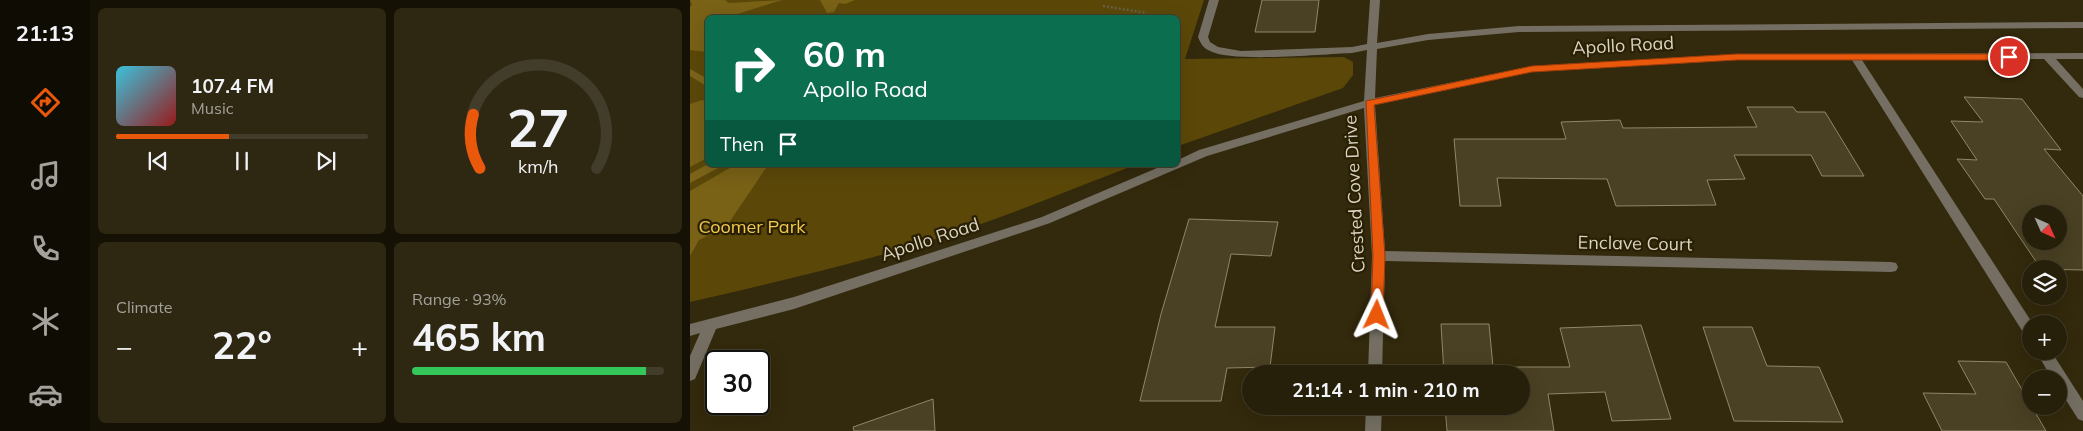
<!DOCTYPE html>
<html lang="en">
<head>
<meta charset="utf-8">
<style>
	:root { --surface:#261f09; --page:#2e2712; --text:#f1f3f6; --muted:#a4a29c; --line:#423d2a; --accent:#ea580c }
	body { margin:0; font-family:Mulish,sans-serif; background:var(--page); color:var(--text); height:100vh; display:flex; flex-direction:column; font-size:19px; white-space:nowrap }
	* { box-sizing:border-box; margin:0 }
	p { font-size:16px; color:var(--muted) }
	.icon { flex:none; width:28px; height:28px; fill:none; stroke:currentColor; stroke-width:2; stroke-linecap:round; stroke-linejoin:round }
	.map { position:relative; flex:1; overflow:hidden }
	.panel { display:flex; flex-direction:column; gap:8px; padding:8px; background:#151105; width:600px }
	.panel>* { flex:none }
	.hud { position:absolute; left:15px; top:15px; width:475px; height:152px; border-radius:8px; box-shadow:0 5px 20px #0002,0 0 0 1px var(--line); background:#0b6e4f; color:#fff; overflow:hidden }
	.needle { width:32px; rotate:135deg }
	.controls { position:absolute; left:1332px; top:205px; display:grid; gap:10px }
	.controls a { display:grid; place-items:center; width:45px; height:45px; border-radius:50%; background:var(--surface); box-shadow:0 5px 20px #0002,0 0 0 1px var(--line); font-size:25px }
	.speed { position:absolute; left:15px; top:350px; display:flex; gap:10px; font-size:25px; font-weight:700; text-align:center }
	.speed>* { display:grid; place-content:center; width:65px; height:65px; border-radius:50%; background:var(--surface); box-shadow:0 5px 20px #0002,0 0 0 1px var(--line); line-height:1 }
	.speed .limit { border:2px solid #111; border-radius:8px; background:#fff; color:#111 }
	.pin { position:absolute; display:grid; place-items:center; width:42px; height:42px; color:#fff; margin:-21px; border:2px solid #fff; border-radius:50%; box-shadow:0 1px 5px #0007 }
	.me { position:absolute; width:55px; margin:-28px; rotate:2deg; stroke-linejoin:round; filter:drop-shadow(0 0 4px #0008) }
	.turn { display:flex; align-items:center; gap:18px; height:105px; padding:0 15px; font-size:22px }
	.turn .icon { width:65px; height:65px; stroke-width:2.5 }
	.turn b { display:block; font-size:35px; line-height:42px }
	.then { display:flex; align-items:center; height:48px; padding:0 15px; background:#0003; gap:10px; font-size:19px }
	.big { font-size:38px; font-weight:700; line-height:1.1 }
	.panel .tile { flex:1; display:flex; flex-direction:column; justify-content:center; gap:8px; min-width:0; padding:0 18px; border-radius:8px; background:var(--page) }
	.panel .dial { align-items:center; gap:0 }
	.dial svg { height:130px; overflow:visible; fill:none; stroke:var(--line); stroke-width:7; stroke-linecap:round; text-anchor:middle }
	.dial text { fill:var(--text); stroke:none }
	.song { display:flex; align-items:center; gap:15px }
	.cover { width:60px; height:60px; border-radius:8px; background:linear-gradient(135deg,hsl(190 70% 55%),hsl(0 70% 35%)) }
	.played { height:5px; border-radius:2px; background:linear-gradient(90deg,var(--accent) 45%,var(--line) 45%) }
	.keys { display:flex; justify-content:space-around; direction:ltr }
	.heat { display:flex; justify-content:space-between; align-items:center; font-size:28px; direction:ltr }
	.charge { height:8px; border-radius:4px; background:linear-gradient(90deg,#34c759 93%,var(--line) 0) }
	.panel .tiles { flex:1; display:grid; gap:8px; grid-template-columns:repeat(2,1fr) }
	.trip { position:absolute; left:552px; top:365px; width:288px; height:50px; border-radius:25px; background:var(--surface); box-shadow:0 5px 20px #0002,0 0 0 1px var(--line); font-weight:700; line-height:50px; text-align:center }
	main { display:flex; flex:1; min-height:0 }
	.menu { display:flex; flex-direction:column; width:90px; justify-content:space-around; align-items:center; background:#0f0c04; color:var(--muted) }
	.menu .icon { width:35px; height:35px }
	.menu .current { color:var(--accent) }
	.menu b { font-size:22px; color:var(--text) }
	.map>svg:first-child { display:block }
</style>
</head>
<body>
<main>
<nav class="menu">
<b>21:13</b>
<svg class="icon current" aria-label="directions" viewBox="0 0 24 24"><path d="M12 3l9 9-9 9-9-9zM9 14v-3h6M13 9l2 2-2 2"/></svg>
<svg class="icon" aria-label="music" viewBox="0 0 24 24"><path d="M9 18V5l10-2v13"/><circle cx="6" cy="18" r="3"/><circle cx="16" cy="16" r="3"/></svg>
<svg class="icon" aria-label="phone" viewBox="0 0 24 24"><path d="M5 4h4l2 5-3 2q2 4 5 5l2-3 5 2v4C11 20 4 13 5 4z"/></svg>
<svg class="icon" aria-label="climate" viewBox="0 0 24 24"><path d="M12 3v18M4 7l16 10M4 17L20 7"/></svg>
<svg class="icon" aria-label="car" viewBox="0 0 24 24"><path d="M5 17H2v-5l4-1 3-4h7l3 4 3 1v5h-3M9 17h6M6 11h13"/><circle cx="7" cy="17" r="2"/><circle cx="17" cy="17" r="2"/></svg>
</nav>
<section class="panel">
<div class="tiles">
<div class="tile">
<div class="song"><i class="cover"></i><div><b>107.4 FM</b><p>Music</p></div></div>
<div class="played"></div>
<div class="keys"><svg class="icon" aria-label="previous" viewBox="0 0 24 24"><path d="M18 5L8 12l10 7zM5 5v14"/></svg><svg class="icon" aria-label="pause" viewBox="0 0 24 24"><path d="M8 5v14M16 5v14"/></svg><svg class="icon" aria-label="next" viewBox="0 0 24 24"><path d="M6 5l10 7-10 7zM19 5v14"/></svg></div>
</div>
<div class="tile dial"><svg viewBox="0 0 100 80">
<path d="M14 69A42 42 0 1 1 86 69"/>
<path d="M14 69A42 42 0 0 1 10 36" stroke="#ea580c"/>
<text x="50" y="56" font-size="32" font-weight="700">27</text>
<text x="50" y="72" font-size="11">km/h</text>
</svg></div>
<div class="tile"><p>Climate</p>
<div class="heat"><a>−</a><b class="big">22°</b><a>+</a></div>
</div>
<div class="tile"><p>Range · 93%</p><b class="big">465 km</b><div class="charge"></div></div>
</div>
</section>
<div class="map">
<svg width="1393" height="431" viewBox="0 0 1393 431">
	<rect width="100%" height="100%" fill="#33290c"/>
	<path fill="#5b4809" d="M0,0H514L495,59L654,57L663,62V75L653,88L488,146V18H18V165H445C387,187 330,211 271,231C182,260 91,281 0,302Z"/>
	<g fill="#796116">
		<polygon points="0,0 35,0 39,3 92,0 44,15 45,17 18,18 17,52 0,50 0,7 2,5"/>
		<polygon points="130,0 165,0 155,4 149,3 144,12 137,13"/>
		<polygon points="12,100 17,102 17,158 0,167 0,104"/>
		<polygon points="45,165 78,165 36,227 9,240 0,256 0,191"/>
	</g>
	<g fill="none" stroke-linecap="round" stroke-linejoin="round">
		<g fill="#7c641a" fill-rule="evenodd">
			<polygon points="0,69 18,79 18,87 0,76"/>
			<polygon points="18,164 29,165 28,168 0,183 0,174"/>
		</g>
	</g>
	<g fill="#4a4023" stroke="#918666" fill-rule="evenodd">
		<polygon points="572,0 629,0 625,32 565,32"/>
		<path d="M1274,97L1332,99L1371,150L1354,149L1393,196V270L1351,269L1304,199H1295L1267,159L1287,160L1261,121L1293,122ZM1341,214H1369V241H1341Z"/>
		<polygon points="1057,107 1103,107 1107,112 1135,112 1174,176 1132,176 1121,155 1044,155 1055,179 1017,180 1026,205 926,206 917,179 807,178 811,206 770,206 764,139 876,139 871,122 930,120 933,128 1067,127"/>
		<polygon points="499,219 588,222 581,256 541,254 525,327 585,327 580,367 537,368 531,401 450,401 471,314"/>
		<polygon points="751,324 799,324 803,367 880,367 870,328 951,325 981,419 922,421 915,392 858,394 864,431 757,431 755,406 831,406 831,374 754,374"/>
		<polygon points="1013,327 1062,327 1077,366 1129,367 1153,422 1044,421"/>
		<polygon points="1268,361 1316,362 1356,431 1252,431 1233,393 1286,394"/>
		<polygon points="243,399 245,431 164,431 163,427"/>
	</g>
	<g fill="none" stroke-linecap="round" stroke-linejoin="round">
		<polyline stroke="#686046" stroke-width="2.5" stroke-dasharray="2 2" stroke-linecap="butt" points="413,6 457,13"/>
		<g fill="#746f62" fill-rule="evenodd">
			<path d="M519,0H529L518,37L520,42L528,47L551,51L662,47L677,44L680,0H690L687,43L738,34L829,26L1393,22V28L829,32L738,40L687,49L685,98L842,66L1047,54L1393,53V59H1366L1393,89V98L1389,97L1354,59L1172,60L1343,324L1341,339L1336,337L1162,60H1047L842,72L685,105L695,251L1201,262L1206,263L1208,267L1206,271L1201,272L695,261L692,374H678L682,256L674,108L517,156L360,223L104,309L26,329L5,379L0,381V356L10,333L0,336V324L104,297L352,217L474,165H488V160L509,150L674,101L677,50L662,53C633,54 542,63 520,51C513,48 511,44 508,37Z"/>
			<polygon points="1346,351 1361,351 1393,401 1393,421 1388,419 1369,389 1369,379 1362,379"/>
			<polygon points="676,406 692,406 691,431 675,431"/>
		</g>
	</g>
	<polygon fill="#ea580c" stroke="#983908" points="1047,54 1319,54 1324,57 1319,60 1047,60 842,72 684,105 695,256 693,315 687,320 682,319 681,315 683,256 676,101 842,66"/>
	<g text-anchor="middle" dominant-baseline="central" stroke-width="4.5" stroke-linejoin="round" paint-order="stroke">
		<g font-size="18" fill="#d9d3c2" stroke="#291f03">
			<text transform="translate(933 45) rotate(-3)">Apollo Road</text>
			<text transform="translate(664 194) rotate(-93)">Crested Cove Drive</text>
			<text transform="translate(240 239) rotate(-18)">Apollo Road</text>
			<text transform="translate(945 243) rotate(1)">Enclave Court</text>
		</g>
		<g font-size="18" fill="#f3ca4b" stroke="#291f03">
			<text x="62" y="226">Coomer Park</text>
		</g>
	</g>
</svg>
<div class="controls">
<a><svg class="needle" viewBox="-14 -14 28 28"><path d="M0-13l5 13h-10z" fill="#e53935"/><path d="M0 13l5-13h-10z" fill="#a4a29c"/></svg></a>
<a><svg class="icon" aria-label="layers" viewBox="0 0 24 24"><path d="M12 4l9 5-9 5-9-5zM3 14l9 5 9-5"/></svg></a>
<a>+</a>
<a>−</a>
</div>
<div class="speed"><div class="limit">30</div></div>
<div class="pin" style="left:1319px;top:57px;background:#d93025"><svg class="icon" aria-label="arrive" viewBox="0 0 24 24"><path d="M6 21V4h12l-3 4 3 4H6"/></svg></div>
<svg class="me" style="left:687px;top:315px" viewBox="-20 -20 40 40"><path d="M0-17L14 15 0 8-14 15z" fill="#ea580c" stroke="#fff" stroke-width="4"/></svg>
<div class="trip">21:14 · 1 min · 210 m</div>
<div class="hud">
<div class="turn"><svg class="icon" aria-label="right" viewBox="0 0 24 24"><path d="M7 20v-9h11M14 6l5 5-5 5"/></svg><div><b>60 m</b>Apollo Road</div></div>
<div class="then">Then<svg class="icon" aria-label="arrive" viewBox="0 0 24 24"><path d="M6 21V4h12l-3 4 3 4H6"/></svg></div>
</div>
</div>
</main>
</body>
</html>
